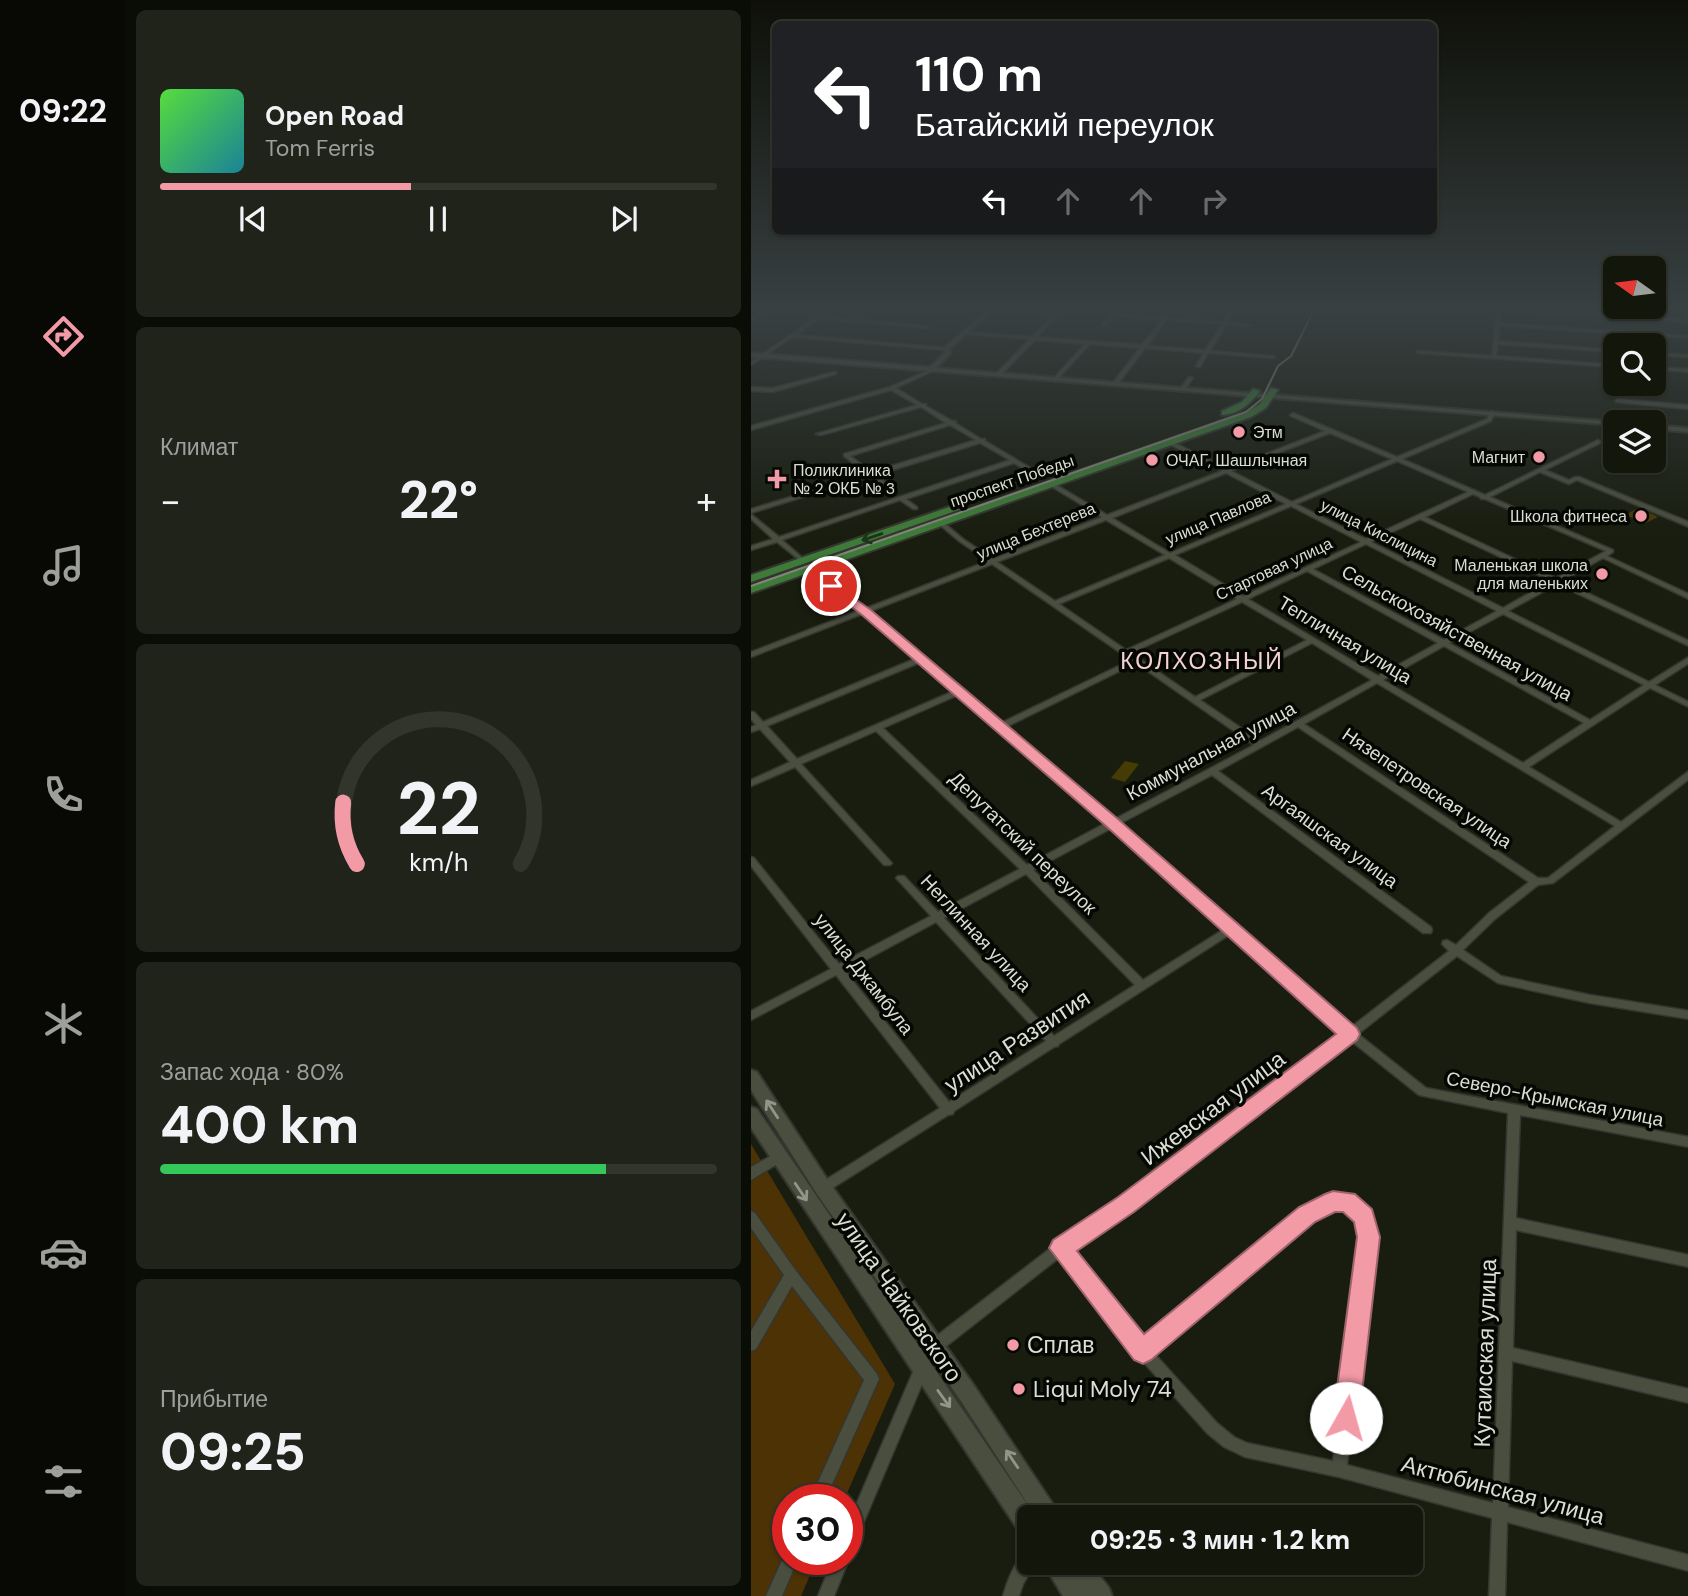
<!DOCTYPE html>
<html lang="ru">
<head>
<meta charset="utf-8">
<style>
	:root { --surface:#13160b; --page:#202319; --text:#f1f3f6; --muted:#9d9f9d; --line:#32352c; --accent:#f39aa7 }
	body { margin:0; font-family:"DM Sans",sans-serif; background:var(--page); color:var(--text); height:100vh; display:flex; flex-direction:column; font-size:26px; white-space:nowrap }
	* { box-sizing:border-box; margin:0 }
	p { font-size:23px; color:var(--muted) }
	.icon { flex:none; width:38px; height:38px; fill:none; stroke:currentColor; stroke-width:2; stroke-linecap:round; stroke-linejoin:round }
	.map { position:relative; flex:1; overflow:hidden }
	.side { display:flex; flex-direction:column; gap:10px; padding:10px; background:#0a0c06; width:625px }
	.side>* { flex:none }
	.banner { position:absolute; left:21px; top:21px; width:665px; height:214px; border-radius:10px; box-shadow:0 2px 5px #0004,0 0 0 2px var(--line); background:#202124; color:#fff; overflow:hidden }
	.needle { width:46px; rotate:284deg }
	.fabs { position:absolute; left:852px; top:256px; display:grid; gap:14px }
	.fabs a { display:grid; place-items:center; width:63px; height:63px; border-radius:10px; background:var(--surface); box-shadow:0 2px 5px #0004,0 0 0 2px var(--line); font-size:35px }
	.speed { position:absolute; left:21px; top:1484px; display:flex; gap:14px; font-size:35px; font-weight:700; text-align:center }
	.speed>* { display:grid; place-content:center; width:91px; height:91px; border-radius:50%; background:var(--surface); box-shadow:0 2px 5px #0004,0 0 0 2px var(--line); line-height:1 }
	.speed .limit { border:10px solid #d22; background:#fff; color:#111 }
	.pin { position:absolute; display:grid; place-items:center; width:60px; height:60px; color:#fff; margin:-30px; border:4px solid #fff; border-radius:50%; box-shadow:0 2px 7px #0007 }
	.me { position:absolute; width:77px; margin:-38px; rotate:7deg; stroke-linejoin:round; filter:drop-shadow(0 0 5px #0008) }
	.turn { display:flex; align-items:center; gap:24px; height:147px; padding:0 28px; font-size:32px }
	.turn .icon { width:91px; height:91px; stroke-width:2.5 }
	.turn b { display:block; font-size:49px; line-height:60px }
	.lanes { display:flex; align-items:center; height:66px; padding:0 28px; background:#0003; justify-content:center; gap:35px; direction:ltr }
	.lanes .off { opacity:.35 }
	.big { font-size:52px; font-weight:800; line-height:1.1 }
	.side .tile { flex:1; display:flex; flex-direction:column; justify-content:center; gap:10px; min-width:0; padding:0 24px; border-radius:10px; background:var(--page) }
	.side .dial { align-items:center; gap:0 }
	.dial svg { height:182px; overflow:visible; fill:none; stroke:var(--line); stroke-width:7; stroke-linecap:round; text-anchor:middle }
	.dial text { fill:var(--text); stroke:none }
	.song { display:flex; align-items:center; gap:21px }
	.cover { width:84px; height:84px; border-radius:10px; background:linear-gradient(135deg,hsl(110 70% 55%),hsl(190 70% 35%)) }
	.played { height:7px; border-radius:4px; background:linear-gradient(90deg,var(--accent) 45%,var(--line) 45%) }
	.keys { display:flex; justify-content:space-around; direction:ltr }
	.heat { display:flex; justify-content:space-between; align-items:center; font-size:38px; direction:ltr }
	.charge { height:10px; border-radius:5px; background:linear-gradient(90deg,#34c759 80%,var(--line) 0) }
	.trip { position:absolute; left:266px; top:1505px; width:406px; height:70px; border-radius:10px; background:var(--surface); box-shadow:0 2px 5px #0004,0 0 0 2px var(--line); font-weight:800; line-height:70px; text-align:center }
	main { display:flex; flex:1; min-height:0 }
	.dock { display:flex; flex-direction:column; width:126px; justify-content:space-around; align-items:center; background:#080904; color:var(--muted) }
	.dock .icon { width:49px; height:49px }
	.dock .on { color:var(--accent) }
	.dock b { font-size:32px; color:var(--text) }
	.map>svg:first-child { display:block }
</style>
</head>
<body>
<main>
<nav class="dock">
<b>09:22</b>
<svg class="icon on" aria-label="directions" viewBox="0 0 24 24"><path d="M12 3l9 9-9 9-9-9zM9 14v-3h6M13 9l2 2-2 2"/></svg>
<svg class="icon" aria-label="music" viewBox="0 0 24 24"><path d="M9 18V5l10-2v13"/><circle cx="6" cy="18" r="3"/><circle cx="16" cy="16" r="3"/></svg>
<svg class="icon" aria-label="phone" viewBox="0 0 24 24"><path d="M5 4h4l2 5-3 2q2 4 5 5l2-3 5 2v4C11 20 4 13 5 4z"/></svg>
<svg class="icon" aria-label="climate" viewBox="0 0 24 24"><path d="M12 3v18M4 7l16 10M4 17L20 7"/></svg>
<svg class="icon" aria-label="car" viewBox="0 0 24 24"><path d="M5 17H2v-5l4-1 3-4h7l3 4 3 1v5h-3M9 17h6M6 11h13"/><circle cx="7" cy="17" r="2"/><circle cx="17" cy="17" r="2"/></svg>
<svg class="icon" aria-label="filters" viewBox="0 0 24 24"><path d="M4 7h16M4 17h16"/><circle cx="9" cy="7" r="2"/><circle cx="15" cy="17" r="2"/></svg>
</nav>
<section class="side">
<div class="tile">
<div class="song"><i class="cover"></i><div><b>Open Road</b><p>Tom Ferris</p></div></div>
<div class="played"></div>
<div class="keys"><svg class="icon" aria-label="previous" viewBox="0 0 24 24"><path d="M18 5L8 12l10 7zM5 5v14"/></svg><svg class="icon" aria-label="pause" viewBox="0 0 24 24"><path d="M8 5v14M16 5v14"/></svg><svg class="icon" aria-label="next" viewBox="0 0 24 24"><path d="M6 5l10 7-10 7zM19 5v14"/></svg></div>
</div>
<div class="tile"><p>Климат</p>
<div class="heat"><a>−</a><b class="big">22°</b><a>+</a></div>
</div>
<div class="tile dial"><svg viewBox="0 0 100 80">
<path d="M14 69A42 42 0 1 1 86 69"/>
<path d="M14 69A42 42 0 0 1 8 42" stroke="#f39aa7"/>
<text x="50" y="56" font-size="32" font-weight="700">22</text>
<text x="50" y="72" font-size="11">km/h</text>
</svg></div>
<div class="tile"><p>Запас хода · 80%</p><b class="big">400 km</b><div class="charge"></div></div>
<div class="tile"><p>Прибытие</p><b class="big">09:25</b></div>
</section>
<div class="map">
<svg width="938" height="1596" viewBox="0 0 938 1596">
	<rect width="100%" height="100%" fill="#191d0f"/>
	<polygon fill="#4c3204" points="0,1144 144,1384 93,1500 37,1500 37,1559 66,1559 50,1596 0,1596"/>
	<g fill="#453b04">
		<polygon points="887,508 901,514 907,517 895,523 874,515"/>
		<polygon points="374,761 388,764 374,782 360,778"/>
	</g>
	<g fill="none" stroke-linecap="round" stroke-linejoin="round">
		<g stroke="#34362f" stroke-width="3">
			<g id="minor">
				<polygon points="13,310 17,310 0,321 0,318"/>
				<polygon points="76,310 80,310 71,317 176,326 178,327 176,328 67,319 45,335 195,348 197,349 195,350 41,337 0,365 0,362"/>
				<path d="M270,310H312L286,337L391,345L411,320L362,316L355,326H351V324L363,310H367L364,314L413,317L419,310H423L417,318L472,322L480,310H484L477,322L500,325L498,326L475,325L459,351L522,356L524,357L522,358L457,353L449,367H447L445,366L453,353L394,348L366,385L364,386L361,384L389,348L339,344L304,382L302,381V379L334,344L284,340L249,376H245V374L279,339L214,334L212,333L214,332L281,337L304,313L272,311ZM415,320L471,324L454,350L396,346Z"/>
				<polygon points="746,310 750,310 749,323 938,336 938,338 749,326 747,341 864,350 864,352 747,344 745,356 864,365 864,367 667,353 665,352 667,351 741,356"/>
				<polygon points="769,310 785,310 935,319 932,310 936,310 938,322 771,311"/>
				<polygon points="903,353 938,355 938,357 903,355"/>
				<polygon points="903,367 938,369 938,372 903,369"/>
				<path d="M180,369H182V371L145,388L171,404H175V406L201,421H205L204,423L230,439H234V441L293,476V478H289L263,463L155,499L166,507V509H162L149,500L31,540L54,560L55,561L52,563L26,542L0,550V546L22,539L0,519V514L28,537L259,460L229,443L125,475L137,484V486H133L120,476L0,513V509L116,474L93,456V454L195,423L170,407L70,435L65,434L166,405L140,390L0,430V426L139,387ZM199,425L225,440L121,472L99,456Z"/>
				<polygon points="83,372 85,372 85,374 22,392 0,391 0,387 22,388"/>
				<polygon points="438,377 442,378 433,391 429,391 428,390"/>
				<polygon points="867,399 938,405 938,409 865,402 864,401"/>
				<path d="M741,411L744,413L740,421L651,459L734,495L847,440L850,442L849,443L794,470L818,480L824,477H828L938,522V527L826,480L818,484L789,472L739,497L862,550V552L856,556L938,594V599L852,558L811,581L938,641V646L806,584L757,611L898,682L938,657V663L904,685L938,702V707L899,688L778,767L870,822L938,771V779L802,883L787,885L744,919L712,950L750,976L839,995L938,1011V1019L839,1003L747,983L706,956L607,1034L675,1088L938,1137V1147L769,1115L765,1218L938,1255V1267L765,1230L762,1348L938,1389V1403L761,1361L757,1507L938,1555V1571L756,1522L754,1596H738L741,1518L588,1477L494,1457L473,1447L456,1433L387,1356L309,1257L189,1351L184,1353L179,1351L177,1346L179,1341L305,1244L371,1201L591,1034L481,933L308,1044L307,1046L303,1047L203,1111L202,1114L197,1115L72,1194L68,1192L66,1188L68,1184L189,1108L85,975L0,1020V1011L80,969L0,866V857L3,858L88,964L180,916L147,880L145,878L147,876H153L187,912L269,869L125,731L50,764L139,861L141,863L139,865H133L44,767L0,786V780L39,762L9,729L0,732V727L5,725L0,719V712H3L12,722L166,658L111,614L0,657V652L107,611L57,570V568H61L113,609L237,561L208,541L188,524V522H192L212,539L242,559L351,517L298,485V483H302L356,515L471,471L416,443V441H420L476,469L574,431L540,416L539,415L542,413L646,457L736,419L739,412ZM579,433L641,459L541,502L480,471ZM646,461L717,492L615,539L545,504ZM475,473L535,504L419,553L361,518ZM722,494L729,497L730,499H734L855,551L805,578L674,517ZM540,506L610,542L492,596L424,555ZM669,519L800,581L752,608L620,542ZM355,520L414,555L304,601L246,562ZM615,544L746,611L693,640L562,569ZM418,558L486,599L375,650L308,604ZM241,564L380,660L250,723L174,657L117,612ZM556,571L687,643L627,676L497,599ZM491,602L556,640L444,697L380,653ZM752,614L893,685L839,720L698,643ZM561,643L621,680L509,741L449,700ZM693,646L833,723L772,763L632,680ZM170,662L203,691L46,759L16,726ZM385,663L503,745L362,820L255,727ZM626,683L864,826L797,878H787L553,724ZM207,695L355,823L276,865L132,728ZM547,727L778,882L738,913L705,945L696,940L692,941L691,944L698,951L599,1028L486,925L368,824L461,775L672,933H680L681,930L680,927L467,771ZM361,828L475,928L392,980L282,870ZM275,874L384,985L303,1036L193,918ZM185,922L295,1041L198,1102L94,971ZM599,1040L668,1095L757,1113L742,1503L596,1465L623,1237L617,1213L600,1198L596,1196H582L552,1210L393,1341L319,1249L379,1209ZM583,1208H594L607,1220L611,1237L582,1461L496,1443L483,1437L466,1423L402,1352L560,1218Z"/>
				<polygon points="27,1152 31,1153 33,1157 31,1161 0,1180 0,1167"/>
				<polygon points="0,1211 4,1213 45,1271 126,1374 128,1379 74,1500 59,1500 113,1380 41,1286 5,1349 0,1351 0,1331 33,1275 0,1228"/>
				<polygon points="170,1363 175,1365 177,1370 101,1550 96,1553 96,1526 165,1365"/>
				<polygon points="37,1552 37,1559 47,1559 31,1596 15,1596 34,1554"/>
				<path d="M278,1552V1563H285L272,1584L268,1596H252C256,1582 264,1558 278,1552Z"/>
				<polygon points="96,1555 98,1559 83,1596 67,1596 82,1559 96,1559"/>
			</g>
		</g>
		<g stroke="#34362f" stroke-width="4">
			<g id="tertiary">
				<polygon points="237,310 243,310 198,349 200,353 185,368 866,422 864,422 864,425 0,357 0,353 179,367 194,353 193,348"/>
				<polygon points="903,425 938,428 938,432 903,429"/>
			</g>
		</g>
		<g stroke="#34362f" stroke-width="4">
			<g id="secondary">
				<polygon points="0,1070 6,1072 78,1182 224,1387 305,1509 308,1517 285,1517 210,1401 66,1194 0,1090"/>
				<polygon points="0,1107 6,1109 285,1517 278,1517 278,1537 270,1534 0,1128"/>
				<polygon points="292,1563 339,1563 358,1588 361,1596 312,1596"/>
			</g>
		</g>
		<g stroke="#34362f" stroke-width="4">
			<g id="primary">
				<polygon points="520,388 527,390 515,408 500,417 0,593 0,586 494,413 509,404"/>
				<path d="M502,389L509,391C499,404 488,414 471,415V411L491,402Z"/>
				<polygon points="207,504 212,507 210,509 0,582 0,575"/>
			</g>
		</g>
		<use href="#minor" fill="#4a4e3f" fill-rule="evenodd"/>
		<use href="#tertiary" fill="#4a4e3f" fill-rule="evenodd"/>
		<use href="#secondary" fill="#4a4e3f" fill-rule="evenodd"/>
		<use href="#primary" fill="#3f7b38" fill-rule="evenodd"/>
		<polyline stroke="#83867a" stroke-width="2" points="0,586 495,412 511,399 527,366 540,356 563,310"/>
	</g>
	<defs><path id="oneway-shaft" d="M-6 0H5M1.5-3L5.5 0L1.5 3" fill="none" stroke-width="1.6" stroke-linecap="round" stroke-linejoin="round" transform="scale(1.75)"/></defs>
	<use stroke="#1c3518" href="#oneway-shaft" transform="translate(121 537) rotate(161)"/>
	<g stroke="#92968a">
		<use href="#oneway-shaft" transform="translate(21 1109) rotate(-123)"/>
		<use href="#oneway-shaft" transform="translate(50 1192) rotate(56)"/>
		<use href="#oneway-shaft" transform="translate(193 1399) rotate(54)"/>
		<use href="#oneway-shaft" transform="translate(261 1459) rotate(-124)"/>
	</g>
	<linearGradient id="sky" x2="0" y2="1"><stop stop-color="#0e1008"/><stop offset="0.58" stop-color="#384042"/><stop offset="1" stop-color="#384042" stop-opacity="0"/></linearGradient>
	<rect width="938" height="533" fill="url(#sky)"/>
	<polygon fill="#f39aa7" stroke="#9e646d" stroke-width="2" points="80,582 120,610 367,819 606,1028 609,1034 606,1040 383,1212 326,1251 393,1334 548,1207 574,1194 582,1191 604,1194 621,1209 629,1237 608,1418 604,1427 595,1431 585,1427 582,1418 606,1237 603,1222 592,1212 584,1212 564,1222 400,1360 392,1364 383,1360 298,1248 302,1240 367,1197 585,1034 356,827 111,615 76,588 74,586"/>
	<g fill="#f39aa7" stroke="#050703" stroke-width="2.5">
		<circle cx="488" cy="432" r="7"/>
		<circle cx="788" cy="457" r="7"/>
		<circle cx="401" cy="460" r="7"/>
		<path d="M22.5 468.5h7v7h7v7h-7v7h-7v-7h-7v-7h7z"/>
		<circle cx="890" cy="516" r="7"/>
		<circle cx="851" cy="574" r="7"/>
		<circle cx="262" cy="1345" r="7"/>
		<circle cx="268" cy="1389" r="7"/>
	</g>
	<g text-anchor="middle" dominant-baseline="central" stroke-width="7" stroke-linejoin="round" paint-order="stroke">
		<g font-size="16" fill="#dbded4" stroke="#050703" text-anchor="start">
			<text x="502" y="432">Этм</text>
			<text x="774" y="457" text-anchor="end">Магнит</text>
			<text x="415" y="460">ОЧАГ, Шашлычная</text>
			<text x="42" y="470">Поликлиника<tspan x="42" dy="18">№ 2 ОКБ № 3</tspan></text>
			<text x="876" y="516" text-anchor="end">Школа фитнеса</text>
			<text x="837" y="565" text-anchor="end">Маленькая школа<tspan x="837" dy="18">для маленьких</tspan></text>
		</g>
		<g font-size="16" fill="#dbded4" stroke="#050703">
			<text transform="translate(261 481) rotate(-19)">проспект Победы</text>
			<text transform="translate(467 518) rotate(-23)">улица Павлова</text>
			<text transform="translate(285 531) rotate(-22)">улица Бехтерева</text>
			<text transform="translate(628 533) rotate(27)">улица Кислицина</text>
			<text transform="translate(523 569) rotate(-25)">Стартовая улица</text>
		</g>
		<g font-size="19" fill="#dbded4" stroke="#050703">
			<text transform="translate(706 633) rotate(29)">Сельскохозяйственная улица</text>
			<text transform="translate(594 640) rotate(31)">Тепличная улица</text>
			<text transform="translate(460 751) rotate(-28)">Коммунальная улица</text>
			<text transform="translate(676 788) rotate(34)">Нязепетровская улица</text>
			<text transform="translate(579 836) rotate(36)">Аргаяшская улица</text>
			<text transform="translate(272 843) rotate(44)">Депутатский переулок</text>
			<text transform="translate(225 933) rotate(47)">Неглинная улица</text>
			<text transform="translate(113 974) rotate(52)">улица Джамбула</text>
			<text transform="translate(804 1099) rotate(11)">Северо-Крымская улица</text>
		</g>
		<g font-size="23" letter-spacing="2" fill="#f4d1d5" stroke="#050703">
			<text x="451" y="661">КОЛХОЗНЫЙ</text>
		</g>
		<g font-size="23" fill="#dbded4" stroke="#050703">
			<text transform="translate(266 1041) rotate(-33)">улица Развития</text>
			<text transform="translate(462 1108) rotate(-37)">Ижевская улица</text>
			<text transform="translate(148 1297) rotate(55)">улица Чайковского</text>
			<text transform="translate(734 1353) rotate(-88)">Кутаисская улица</text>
			<text transform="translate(752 1490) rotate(15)">Актюбинская улица</text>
		</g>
		<g font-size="23" fill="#dbded4" stroke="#050703" text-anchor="start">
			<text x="276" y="1345">Сплав</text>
			<text x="282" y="1389">Liqui Moly 74</text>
		</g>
	</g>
</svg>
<div class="fabs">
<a><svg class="needle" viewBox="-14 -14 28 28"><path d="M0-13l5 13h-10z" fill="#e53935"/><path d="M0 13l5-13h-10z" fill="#9d9f9d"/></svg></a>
<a><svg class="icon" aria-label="search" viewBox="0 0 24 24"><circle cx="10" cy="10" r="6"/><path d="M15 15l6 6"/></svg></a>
<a><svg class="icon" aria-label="layers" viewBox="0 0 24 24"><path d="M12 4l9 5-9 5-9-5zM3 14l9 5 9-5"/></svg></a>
</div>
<div class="speed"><div class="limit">30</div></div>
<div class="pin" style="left:80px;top:586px;background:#d93025"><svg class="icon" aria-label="arrive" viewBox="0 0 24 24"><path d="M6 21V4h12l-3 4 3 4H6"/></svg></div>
<svg class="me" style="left:595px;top:1418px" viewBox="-20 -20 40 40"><circle r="19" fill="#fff"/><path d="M0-13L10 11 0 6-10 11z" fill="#f39aa7"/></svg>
<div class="trip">09:25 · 3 мин · 1.2 km</div>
<div class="banner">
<div class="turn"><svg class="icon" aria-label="left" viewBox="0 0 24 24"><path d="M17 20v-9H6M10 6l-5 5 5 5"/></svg><div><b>110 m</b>Батайский переулок</div></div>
<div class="lanes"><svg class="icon" aria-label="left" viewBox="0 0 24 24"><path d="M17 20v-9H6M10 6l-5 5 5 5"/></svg><svg class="icon off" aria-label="ahead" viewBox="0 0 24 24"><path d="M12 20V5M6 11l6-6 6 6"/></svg><svg class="icon off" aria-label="ahead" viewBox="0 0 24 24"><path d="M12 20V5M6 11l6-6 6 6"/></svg><svg class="icon off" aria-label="right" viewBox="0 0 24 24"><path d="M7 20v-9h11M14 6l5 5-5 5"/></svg></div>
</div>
</div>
</main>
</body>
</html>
